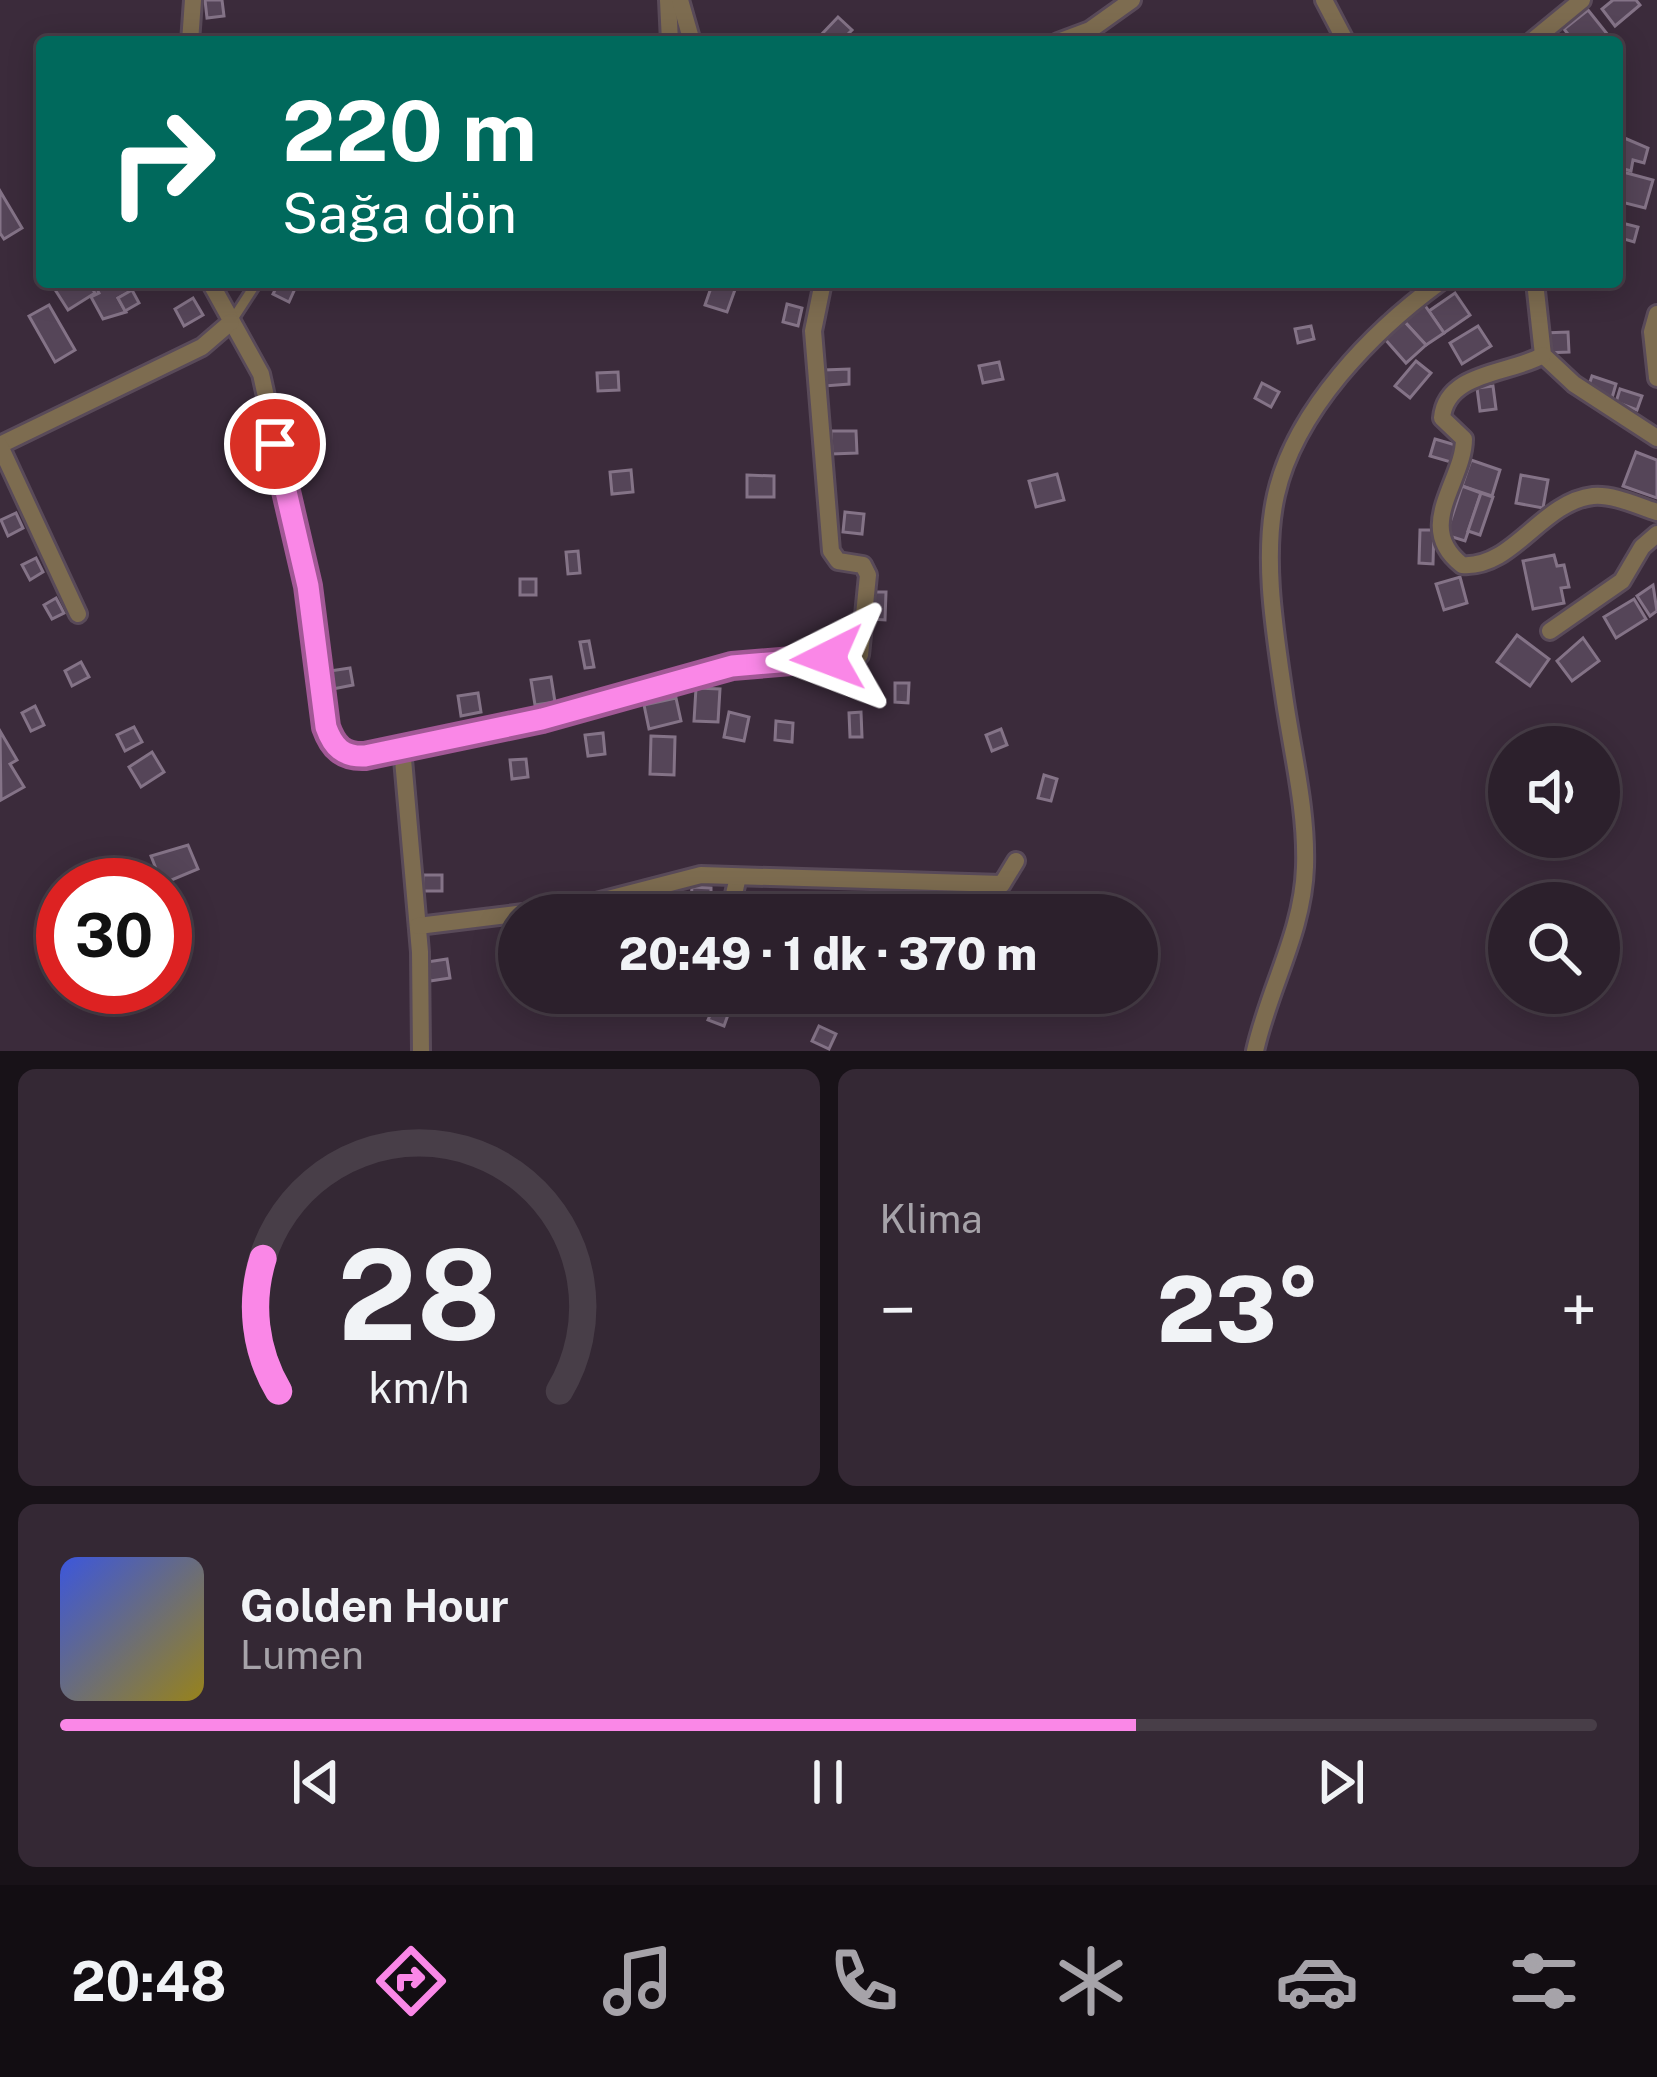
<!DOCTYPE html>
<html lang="tr">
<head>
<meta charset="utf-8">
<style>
	:root { --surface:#2c202c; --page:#342834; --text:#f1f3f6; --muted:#a6a3a9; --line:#483e48; --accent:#fa87e7 }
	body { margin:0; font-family:"Public Sans",sans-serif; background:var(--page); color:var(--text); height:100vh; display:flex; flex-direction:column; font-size:45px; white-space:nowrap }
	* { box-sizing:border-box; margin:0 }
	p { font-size:39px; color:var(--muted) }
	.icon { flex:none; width:66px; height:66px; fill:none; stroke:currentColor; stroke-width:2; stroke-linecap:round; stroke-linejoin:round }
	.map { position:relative; height:1051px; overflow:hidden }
	.panel { display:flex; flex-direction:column; gap:18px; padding:18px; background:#181218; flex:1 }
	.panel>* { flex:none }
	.top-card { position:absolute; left:36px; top:36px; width:1587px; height:252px; border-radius:12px; box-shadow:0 6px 30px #0003,0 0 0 3px var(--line); background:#00695c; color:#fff; overflow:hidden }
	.fabs { position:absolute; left:1488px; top:726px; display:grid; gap:24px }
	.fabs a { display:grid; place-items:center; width:132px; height:132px; border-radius:50%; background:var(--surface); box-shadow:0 6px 30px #0003,0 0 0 3px var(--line); font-size:60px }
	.speed { position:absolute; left:36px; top:858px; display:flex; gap:24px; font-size:60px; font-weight:700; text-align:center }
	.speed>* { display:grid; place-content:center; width:156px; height:156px; border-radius:50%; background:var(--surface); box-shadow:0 6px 30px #0003,0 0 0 3px var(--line); line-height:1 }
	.speed .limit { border:18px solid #d22; background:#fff; color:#111 }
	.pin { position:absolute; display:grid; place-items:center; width:102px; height:102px; color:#fff; margin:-51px; border:6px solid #fff; border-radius:50%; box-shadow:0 3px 12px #0007 }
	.me { position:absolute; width:132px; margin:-66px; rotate:267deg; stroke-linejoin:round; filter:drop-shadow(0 0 9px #0008) }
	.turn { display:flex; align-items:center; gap:42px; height:252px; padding:0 48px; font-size:54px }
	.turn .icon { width:156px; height:156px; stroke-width:2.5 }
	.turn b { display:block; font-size:84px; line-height:102px }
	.big { font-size:90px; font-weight:800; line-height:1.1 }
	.panel .card { flex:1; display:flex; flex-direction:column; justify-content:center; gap:18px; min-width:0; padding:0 42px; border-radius:18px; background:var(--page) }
	.panel .dial { align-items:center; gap:0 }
	.dial svg { height:312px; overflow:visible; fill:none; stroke:var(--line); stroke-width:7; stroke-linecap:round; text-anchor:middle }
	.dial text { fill:var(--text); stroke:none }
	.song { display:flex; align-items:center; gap:36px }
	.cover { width:144px; height:144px; border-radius:18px; background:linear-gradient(135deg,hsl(230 70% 55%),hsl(50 70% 35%)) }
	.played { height:12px; border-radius:6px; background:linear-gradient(90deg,var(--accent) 70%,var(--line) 70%) }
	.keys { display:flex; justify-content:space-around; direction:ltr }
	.heat { display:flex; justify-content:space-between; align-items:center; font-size:66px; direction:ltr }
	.panel .tiles { flex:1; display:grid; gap:18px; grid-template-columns:1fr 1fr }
	.card:last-child { grid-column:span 2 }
	.trip { position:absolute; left:498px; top:894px; width:660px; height:120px; border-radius:60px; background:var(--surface); box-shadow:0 6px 30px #0003,0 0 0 3px var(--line); font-weight:800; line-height:120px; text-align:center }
	.tabs { display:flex; height:192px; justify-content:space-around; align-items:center; background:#120d12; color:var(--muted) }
	.tabs .icon { width:84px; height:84px }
	.tabs .selected { color:var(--accent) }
	.tabs b { font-size:54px; color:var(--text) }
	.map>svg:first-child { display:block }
</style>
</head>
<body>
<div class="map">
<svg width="1657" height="1051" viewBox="0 0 1657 1051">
	<rect width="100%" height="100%" fill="#3b2b3b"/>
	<g fill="#554558" stroke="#847387" stroke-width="3">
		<polygon points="205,0 222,0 224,16 207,18"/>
		<polygon points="1613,0 1636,0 1640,5 1615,26 1602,9"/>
		<polygon points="1588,10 1608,35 1599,42 1574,42 1564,29"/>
		<polygon points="838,17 852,30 840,42 829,42 821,35"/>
		<polygon points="1622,137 1648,148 1644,163 1633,160 1631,171 1617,167"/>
		<polygon points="1623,172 1653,180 1645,208 1617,201"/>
		<polygon points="0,191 22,228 4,239 0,233"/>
		<polygon points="1618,222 1638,227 1634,242 1617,237"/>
		<polygon points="65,282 88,282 95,293 68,310 54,288"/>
		<polygon points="93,282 126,282 131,291 118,298 126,312 103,319 91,297 99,293"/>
		<polygon points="279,282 298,282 289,302 273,294"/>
		<polygon points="713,282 737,284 727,312 705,305"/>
		<polygon points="132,290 139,303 125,311 118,298"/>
		<polygon points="1455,293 1470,315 1444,333 1429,311"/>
		<polygon points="193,298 203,315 184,326 175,309"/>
		<polygon points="787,304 802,308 798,326 783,322"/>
		<polygon points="1424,304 1444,333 1426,345 1403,320"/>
		<polygon points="49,305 75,350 55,362 29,316"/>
		<polygon points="1403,320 1426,345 1406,363 1384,338"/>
		<polygon points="1311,326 1314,339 1298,343 1295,329"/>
		<polygon points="1478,326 1491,346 1462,364 1450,343"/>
		<polygon points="1568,332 1569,352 1544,353 1543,333"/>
		<polygon points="1416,361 1431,373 1410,398 1395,386"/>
		<polygon points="999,362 1003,379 983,383 979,366"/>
		<polygon points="849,369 849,384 825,386 824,370"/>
		<polygon points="618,372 619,390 598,391 597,373"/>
		<polygon points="1592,376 1616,384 1610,405 1585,397"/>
		<polygon points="1262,383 1279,392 1271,407 1255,398"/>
		<polygon points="1493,386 1496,409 1480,411 1477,388"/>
		<polygon points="1620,389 1642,396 1637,410 1616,402"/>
		<polygon points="831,431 856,431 857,453 832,454"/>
		<polygon points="1435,439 1459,446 1454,463 1430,456"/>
		<polygon points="1636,452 1657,460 1657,498 1623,486"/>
		<polygon points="1471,460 1500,470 1492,496 1462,486"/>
		<polygon points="631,470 633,492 612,494 610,472"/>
		<polygon points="1057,474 1064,500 1036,507 1029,481"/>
		<polygon points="747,475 774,476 774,497 747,497"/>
		<polygon points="1521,475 1548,480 1543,508 1516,503"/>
		<polygon points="1462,486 1481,493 1465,541 1446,535"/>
		<polygon points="1481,493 1493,497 1480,535 1468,531"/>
		<polygon points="845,512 864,514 862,534 843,532"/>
		<polygon points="16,513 23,528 8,536 1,520"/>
		<polygon points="1420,530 1434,530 1433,564 1419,563"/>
		<polygon points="578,551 580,573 568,574 566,552"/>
		<polygon points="1554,555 1557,566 1564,565 1569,587 1561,588 1564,603 1533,609 1523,561"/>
		<polygon points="36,558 43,572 30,580 22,565"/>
		<polygon points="1460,577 1467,603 1444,610 1436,584"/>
		<rect x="520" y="579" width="16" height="16"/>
		<polygon points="1653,585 1657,611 1650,616 1637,596"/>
		<polygon points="872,592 886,592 885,620 871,619"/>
		<polygon points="56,598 64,613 52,619 44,605"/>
		<polygon points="1634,599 1646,619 1616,638 1604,617"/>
		<polygon points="1517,635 1549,659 1530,686 1497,662"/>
		<polygon points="1583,638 1599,661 1572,681 1557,661"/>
		<polygon points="589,641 594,667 585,668 580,642"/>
		<polygon points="81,662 89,677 72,686 65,671"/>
		<polygon points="350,668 353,685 333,689 330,671"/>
		<polygon points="551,677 555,702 535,705 531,680"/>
		<polygon points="895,683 909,683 908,703 895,702"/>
		<polygon points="696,688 720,689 718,722 694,721"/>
		<polygon points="478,693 481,712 461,716 458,696"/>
		<polygon points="676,698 681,721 649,729 644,705"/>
		<polygon points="35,706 44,725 31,731 22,713"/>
		<polygon points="729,712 749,717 744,741 724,737"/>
		<polygon points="861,712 862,737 850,737 849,713"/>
		<polygon points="776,721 793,723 792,742 775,740"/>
		<polygon points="134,727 142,742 125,751 117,735"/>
		<polygon points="1001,729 1007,745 992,751 986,735"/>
		<polygon points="0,731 17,760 10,764 24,787 1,800"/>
		<polygon points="603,733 605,754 588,756 585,735"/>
		<polygon points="651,736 675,737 674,775 650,774"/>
		<polygon points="152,752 164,772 141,787 129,767"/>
		<polygon points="526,759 528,777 512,779 510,760"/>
		<polygon points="1044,775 1057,779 1051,801 1038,798"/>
		<polygon points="188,845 198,869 162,884 151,856"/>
		<rect x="423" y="875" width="19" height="16"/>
		<polygon points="692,887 711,888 711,901 691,900"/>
		<polygon points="447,959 450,978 430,981 427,962"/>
		<polygon points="714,1006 729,1012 724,1026 708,1020"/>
		<polygon points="819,1026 836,1034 829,1049 812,1041"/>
	</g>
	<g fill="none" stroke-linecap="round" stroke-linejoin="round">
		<g stroke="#594a59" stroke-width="15">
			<polyline id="lane" points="231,322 257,282"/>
		</g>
		<g stroke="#594a59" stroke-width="22">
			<g id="street">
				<polyline points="668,0 670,42"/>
				<polyline points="680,0 692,42"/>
				<polyline points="1324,0 1346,42"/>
				<polyline points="190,42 193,0"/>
				<polyline points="1058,42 1090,30 1132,0"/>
				<polyline points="1531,42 1582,0"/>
				<polyline points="210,282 261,374 308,586 326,727 333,745 354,757 542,719 732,666 860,655 868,575 863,565 838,561 831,551 813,331 823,282"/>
				<polyline points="1535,282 1543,355 1574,384 1657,438"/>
				<polyline points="1657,314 1652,332 1657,378"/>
				<path d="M1543,355C1512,374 1446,371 1442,418L1464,439C1464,481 1413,527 1462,565C1513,569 1541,502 1593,496C1613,494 1638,506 1657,512"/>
				<polyline points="0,445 202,347 231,322"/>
				<polyline points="0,446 78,614"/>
				<polyline points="1550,631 1622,581 1642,547 1657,534"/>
				<polyline points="402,748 420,952 421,1051"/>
				<polyline points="729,915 738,877"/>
				<polyline points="418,926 581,906 701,875 1002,884 1016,861"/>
				<polyline points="709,997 710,993"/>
				<path d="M1255,1051C1269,988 1303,932 1305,867C1307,809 1292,752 1284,695C1275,633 1262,557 1276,495C1295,410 1373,331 1440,282"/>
			</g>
		</g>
		<use href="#lane" stroke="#7d6c50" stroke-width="9"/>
		<use href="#street" stroke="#7d6c50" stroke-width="16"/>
	</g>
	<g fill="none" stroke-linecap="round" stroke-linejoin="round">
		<g stroke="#a25896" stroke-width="30">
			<path id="route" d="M275,444L308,586L326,727C333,747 343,757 365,756L542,719L732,666L828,658"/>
		</g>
		<use href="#route" stroke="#fa87e7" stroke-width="21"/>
	</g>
</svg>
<div class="fabs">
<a><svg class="icon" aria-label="sound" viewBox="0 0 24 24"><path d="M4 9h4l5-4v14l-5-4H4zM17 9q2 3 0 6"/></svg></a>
<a><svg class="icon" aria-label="search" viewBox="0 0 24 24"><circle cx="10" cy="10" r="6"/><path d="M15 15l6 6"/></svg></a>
</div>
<div class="speed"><div class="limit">30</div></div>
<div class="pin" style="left:275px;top:444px;background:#d93025"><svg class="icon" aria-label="arrive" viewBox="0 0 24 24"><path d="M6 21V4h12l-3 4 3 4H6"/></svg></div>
<svg class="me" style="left:828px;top:658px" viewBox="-20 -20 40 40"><path d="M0-17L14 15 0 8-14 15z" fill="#fa87e7" stroke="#fff" stroke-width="4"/></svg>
<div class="trip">20:49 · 1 dk · 370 m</div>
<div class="top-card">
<div class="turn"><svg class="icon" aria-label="right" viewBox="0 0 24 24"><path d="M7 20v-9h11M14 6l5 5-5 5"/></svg><div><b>220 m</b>Sağa dön</div></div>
</div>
</div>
<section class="panel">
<div class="tiles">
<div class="card dial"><svg viewBox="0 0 100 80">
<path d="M14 69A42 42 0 1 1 86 69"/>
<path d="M14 69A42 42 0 0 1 10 35" stroke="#fa87e7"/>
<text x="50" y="56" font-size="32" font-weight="700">28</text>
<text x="50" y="72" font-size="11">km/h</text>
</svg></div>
<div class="card"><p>Klima</p>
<div class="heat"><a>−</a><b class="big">23°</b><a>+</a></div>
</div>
<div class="card">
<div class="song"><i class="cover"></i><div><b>Golden Hour</b><p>Lumen</p></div></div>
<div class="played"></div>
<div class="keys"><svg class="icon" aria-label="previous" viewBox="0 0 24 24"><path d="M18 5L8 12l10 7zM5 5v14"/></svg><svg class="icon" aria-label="pause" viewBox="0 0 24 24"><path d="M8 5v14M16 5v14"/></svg><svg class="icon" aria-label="next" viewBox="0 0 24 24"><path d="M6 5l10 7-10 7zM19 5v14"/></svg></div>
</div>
</div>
</section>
<nav class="tabs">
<b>20:48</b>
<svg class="icon selected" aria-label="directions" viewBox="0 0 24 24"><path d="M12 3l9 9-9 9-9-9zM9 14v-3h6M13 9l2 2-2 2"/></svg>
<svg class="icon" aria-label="music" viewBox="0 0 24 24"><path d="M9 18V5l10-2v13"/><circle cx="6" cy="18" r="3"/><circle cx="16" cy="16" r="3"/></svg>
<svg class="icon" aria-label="phone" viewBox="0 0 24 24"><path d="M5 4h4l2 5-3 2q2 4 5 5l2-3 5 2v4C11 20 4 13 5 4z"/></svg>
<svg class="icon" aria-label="climate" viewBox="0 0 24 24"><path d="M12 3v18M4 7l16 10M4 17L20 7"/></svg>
<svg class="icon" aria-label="car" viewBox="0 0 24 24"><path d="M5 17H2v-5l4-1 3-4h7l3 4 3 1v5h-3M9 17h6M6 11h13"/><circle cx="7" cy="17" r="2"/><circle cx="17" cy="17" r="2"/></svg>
<svg class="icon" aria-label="filters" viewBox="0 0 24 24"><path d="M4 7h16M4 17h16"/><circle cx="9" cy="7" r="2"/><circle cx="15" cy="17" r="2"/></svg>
</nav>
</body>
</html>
